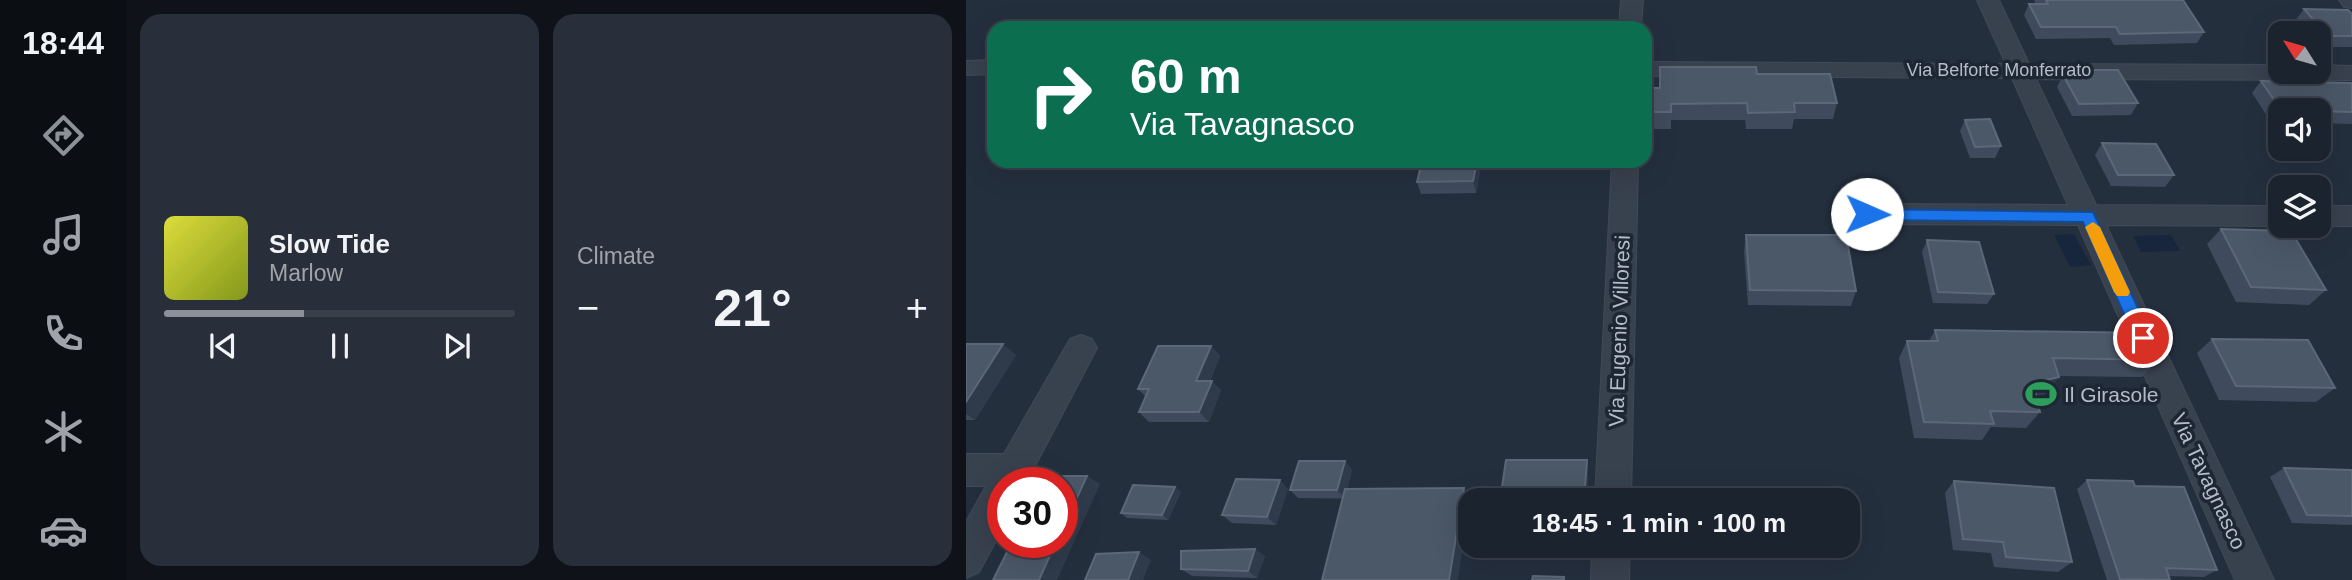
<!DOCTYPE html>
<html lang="en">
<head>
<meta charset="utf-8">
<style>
	:root { --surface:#1b232e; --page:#282f3a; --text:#f1f3f6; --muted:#a0a4aa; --line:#39404a; --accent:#8c9099 }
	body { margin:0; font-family:Helvetica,sans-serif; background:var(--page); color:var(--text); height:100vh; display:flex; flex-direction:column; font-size:26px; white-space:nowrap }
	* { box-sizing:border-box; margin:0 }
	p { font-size:23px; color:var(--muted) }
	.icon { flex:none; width:38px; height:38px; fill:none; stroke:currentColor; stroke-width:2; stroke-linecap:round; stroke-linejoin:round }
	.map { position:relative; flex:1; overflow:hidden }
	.sheet { display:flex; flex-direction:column; gap:14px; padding:14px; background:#0f1319; width:840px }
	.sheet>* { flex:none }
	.banner { position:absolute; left:21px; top:21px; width:665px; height:147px; border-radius:21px; box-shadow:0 7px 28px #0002,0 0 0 2px var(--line); background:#0b6e4f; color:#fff; overflow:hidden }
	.needle { width:46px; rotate:307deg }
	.fabs { position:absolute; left:1302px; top:21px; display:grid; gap:14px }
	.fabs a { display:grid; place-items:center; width:63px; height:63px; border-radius:14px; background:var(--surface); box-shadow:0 7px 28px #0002,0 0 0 2px var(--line); font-size:35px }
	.speed { position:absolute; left:21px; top:467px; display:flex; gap:14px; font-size:35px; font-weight:700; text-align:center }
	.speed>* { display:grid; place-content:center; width:91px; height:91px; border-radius:50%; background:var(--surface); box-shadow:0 7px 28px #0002,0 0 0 2px var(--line); line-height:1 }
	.speed .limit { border:10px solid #d22; background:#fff; color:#111 }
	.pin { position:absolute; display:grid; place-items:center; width:60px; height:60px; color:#fff; margin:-30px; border:4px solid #fff; border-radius:50%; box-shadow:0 2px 7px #0007 }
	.me { position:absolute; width:77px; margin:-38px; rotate:91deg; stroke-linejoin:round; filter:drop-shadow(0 0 5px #0008) }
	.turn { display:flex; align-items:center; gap:24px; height:147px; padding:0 28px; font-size:32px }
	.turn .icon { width:91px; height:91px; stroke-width:2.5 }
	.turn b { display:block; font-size:49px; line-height:60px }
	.big { font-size:52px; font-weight:700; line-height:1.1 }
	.sheet .widget { flex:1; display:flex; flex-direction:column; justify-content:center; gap:10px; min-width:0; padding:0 24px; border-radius:21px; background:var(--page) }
	.song { display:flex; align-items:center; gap:21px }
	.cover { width:84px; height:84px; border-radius:10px; background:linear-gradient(135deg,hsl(60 70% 55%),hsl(70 70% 35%)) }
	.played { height:7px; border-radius:4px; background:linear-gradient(90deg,var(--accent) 40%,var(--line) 40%) }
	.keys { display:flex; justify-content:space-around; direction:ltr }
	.heat { display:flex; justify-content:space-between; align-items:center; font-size:38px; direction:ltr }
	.sheet .tiles { flex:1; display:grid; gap:14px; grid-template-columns:repeat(2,1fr) }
	.trip { position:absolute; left:492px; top:488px; width:402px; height:70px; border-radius:21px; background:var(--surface); box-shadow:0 7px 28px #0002,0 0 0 2px var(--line); font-weight:700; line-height:70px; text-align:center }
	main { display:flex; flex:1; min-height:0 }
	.tab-bar { display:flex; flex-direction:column; width:126px; justify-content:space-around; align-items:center; background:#0b0e12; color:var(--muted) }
	.tab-bar .icon { width:49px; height:49px }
	.tab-bar .current { color:var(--accent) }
	.tab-bar b { font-size:32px; color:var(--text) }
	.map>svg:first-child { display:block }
</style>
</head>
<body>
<main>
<nav class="tab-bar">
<b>18:44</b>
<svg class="icon current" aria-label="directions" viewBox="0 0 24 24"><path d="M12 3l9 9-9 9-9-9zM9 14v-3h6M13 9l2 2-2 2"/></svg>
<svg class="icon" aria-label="music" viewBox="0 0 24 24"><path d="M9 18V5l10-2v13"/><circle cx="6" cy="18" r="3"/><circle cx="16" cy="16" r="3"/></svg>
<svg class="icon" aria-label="phone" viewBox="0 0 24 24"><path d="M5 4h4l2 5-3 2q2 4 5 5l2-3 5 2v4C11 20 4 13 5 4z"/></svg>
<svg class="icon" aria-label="climate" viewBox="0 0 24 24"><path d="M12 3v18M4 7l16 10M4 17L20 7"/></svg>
<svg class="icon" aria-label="car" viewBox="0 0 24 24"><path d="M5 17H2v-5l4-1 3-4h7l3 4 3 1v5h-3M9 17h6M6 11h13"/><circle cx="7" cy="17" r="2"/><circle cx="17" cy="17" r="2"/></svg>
</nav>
<section class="sheet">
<div class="tiles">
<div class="widget">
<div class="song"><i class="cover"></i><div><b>Slow Tide</b><p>Marlow</p></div></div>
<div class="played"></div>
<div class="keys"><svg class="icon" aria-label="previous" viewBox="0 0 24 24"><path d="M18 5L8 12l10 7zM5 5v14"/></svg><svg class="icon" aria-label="pause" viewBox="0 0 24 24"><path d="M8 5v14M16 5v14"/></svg><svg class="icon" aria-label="next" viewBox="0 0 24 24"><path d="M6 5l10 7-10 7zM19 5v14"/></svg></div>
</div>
<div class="widget"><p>Climate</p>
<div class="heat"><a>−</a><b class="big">21°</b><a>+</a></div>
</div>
</div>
</section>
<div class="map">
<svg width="1386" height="580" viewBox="0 0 1386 580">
	<rect width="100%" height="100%" fill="#242f3e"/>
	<g fill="#17263c">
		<polygon points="1108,234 1125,265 1104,267 1088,235"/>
		<polygon points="1205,235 1214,251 1175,252 1167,236"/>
	</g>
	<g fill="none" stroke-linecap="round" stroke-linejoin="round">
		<g stroke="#414a57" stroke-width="2">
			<g id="street">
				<polygon points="655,0 677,0 675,28 653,28"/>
				<polygon points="1011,0 1033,0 1063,64 1314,65 1314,72 1353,72 1353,65 1386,66 1386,80 1070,79 1130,205 1314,206 1314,226 1140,225 1308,580 1269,580 1112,225 901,224 891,221 887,214 891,207 901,204 1102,205 1046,78 679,76 679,62 1040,64"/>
				<polygon points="1373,0 1386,0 1386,8 1378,7"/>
				<polygon points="28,60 28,74 0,75 0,61"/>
				<polygon points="646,161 672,161 665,500 629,500"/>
				<polygon points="1353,206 1386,206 1386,226 1351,226"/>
				<polygon points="115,335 126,339 131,348 60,483 37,483 37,528 13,572 0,578 0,522 20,486 0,486 0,454 38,454 104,339"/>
				<polygon points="626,546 664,546 663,580 625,580"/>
			</g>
		</g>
		<use href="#street" fill="#38414e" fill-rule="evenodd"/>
	</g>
	<g fill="#3f4b5c">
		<polygon points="1068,0 1217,0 1238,32 1231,43 1148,45 1144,38 1070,39 1058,15 1063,4 1070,4"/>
		<polygon points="1338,9 1386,14 1386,47 1353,47 1353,33 1339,33 1329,21"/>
		<polygon points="1120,70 1172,103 1165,115 1106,116 1091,87 1097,75 1118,74"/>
		<polygon points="791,74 871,103 867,119 828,119 826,129 780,129 779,120 705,120 705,129 679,129 679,88 694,88"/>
		<polygon points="1295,81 1386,83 1386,124 1353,123 1353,110 1314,110 1314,122 1305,122 1286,93"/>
		<polygon points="999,120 1035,146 1029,158 1004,158 994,131"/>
		<polygon points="1136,143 1208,175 1199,187 1145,186 1129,155"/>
		<polygon points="516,161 510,193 455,194 451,182"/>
		<polygon points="1255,229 1360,290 1343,305 1270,302 1241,244"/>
		<polygon points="780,235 890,291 885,306 782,305 778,251"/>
		<polygon points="961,240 1028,294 1021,304 967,303 956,252"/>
		<polygon points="969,330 1193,360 1176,377 1092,376 1079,394 1070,396 1074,412 1060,428 1025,427 1016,440 948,438 933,358 941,341 963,341"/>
		<polygon points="1246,339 1369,388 1350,402 1253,400 1231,353"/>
		<polygon points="0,344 50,355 9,420 0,420"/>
		<polygon points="245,346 254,356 244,381 255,390 243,422 183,422 173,412 180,397 172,389"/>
		<polygon points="621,460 622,469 621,495 540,496 536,487"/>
		<polygon points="379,461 386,470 381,489 498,488 504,500 332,498 324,490"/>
		<polygon points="1318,468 1386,470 1386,525 1326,523 1304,477"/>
		<polygon points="1121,480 1169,486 1251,570 1238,577 1203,576 1204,580 1141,580 1111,489"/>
		<polygon points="988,481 1106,562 1092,572 1028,567 1025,553 987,550 979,493"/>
		<polygon points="322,489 310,525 266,523 256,515"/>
		<polygon points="215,492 202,520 161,518 155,513"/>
		<polygon points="299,556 291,578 226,576 215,569"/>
	</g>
	<g fill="#2f3b4b">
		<polygon points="511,161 516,161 510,193 507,181"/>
		<polygon points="37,344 50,355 9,420 0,414 0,402"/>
		<polygon points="245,346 254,356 240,390 230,381"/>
		<polygon points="1093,377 1079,394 1054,400 1067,383"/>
		<polygon points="246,381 255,390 243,422 233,412"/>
		<polygon points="621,460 622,469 621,495 619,487"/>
		<polygon points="379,461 386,470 379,498 371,490"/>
		<polygon points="121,476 134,484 91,580 73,580 90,542 96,542 96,530"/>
		<polygon points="314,480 322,489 310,525 301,517"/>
		<polygon points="209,487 215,492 202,520 196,515"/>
		<polygon points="498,488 504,500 492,580 483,580"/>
		<polygon points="289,549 299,556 291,578 282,571"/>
		<polygon points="173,552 185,560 177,580 162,580"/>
	</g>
	<g fill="#4b5868" stroke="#5c6777" stroke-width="2">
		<polygon points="1080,0 1217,0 1238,32 1154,34 1150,27 1075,27 1063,4 1082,4"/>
		<polygon points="1338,9 1382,10 1386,14 1386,36 1361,36"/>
		<polygon points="694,67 790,67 791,74 864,74 871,103 828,103 829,112 782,113 781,103 705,104 705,112 679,112 679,88 694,88"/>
		<polygon points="1120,70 1152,70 1172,103 1113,104 1097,75 1123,74"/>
		<polygon points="1295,81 1386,83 1386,112 1315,110"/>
		<polygon points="1024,119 1035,146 1009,147 999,120"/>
		<polygon points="1136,143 1190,144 1208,175 1152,175"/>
		<polygon points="456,161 511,161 507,181 451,182"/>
		<polygon points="1255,229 1325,231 1360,290 1285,287"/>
		<polygon points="780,235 880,235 890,291 784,290"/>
		<polygon points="961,240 1013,242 1028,294 972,292"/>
		<polygon points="969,330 1181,333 1193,360 1087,358 1093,377 1067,383 1074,412 1024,411 1028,424 958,422 941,341 972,341"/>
		<polygon points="1246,339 1342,340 1369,388 1270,386"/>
		<polygon points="0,344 37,344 0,402"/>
		<polygon points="192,346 245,346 230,381 246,381 233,412 173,412 183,389 172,389"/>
		<polygon points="540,460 621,460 619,487 536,487"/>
		<polygon points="333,461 379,461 371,490 324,490"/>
		<polygon points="1318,468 1386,470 1386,516 1341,515"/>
		<polygon points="82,476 121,476 96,530 96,483 78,483"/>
		<polygon points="270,479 314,480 301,517 256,515"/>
		<polygon points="1121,480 1167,481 1169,486 1218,487 1251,570 1200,568 1204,580 1154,579"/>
		<polygon points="988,481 1088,488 1106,562 1040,557 1037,542 997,539"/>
		<polygon points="167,485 209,487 196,515 155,513"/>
		<polygon points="498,488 483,580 356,580 379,489"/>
		<polygon points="46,542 90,542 73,580 27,580"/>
		<polygon points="289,549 282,571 215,569 215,551"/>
		<polygon points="173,552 162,580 119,580 130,554"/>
		<polygon points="567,576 598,577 598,580 566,580"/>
	</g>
	<polygon fill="#1a73e8" stroke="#114b97" stroke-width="2" points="901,209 1127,212 1186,338 1183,343 1171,343 1117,222 901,220 894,214"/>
	<polygon fill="#f59e0b" points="1127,222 1134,227 1164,292 1162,296 1151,296 1148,292 1119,227"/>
	<defs>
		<g id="stadium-bare" transform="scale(2.415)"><path d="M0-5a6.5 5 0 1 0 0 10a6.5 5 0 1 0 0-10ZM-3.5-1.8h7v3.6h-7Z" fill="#2e9e5b" stroke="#1d2633" stroke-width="2.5" paint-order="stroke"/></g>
	</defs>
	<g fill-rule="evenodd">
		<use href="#stadium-bare" x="1075" y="394"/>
	</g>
	<g text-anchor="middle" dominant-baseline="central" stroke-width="7" stroke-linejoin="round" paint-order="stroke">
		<g font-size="18" fill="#b4bcc9" stroke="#1d2633">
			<text x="1033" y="70">Via Belforte Monferrato</text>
		</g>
		<g font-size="21" fill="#b4bcc9" stroke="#1d2633">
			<text transform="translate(653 331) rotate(-88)">Via Eugenio Villoresi</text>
			<text transform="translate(1243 481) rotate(65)">Via Tavagnasco</text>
		</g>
		<g font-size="21" fill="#b4bcc9" stroke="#1d2633" text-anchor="start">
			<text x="1098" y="394">Il Girasole</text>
		</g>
	</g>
</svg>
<div class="fabs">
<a><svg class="needle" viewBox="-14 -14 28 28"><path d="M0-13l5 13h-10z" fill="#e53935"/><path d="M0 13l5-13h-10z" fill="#a0a4aa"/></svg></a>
<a><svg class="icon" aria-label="sound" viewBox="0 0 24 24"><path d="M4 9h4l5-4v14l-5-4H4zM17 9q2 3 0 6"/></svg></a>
<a><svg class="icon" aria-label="layers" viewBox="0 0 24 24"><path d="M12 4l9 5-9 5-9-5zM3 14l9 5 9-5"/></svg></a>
</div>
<div class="speed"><div class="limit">30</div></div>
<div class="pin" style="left:1177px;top:338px;background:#d93025"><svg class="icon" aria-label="arrive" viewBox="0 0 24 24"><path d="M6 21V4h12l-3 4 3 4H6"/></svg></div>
<svg class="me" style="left:901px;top:214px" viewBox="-20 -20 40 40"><circle r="19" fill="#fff"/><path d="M0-13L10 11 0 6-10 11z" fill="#1a73e8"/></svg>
<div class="trip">18:45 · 1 min · 100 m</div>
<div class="banner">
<div class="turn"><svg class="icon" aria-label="right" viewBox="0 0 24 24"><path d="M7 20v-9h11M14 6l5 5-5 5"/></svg><div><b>60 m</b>Via Tavagnasco</div></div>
</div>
</div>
</main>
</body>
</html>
